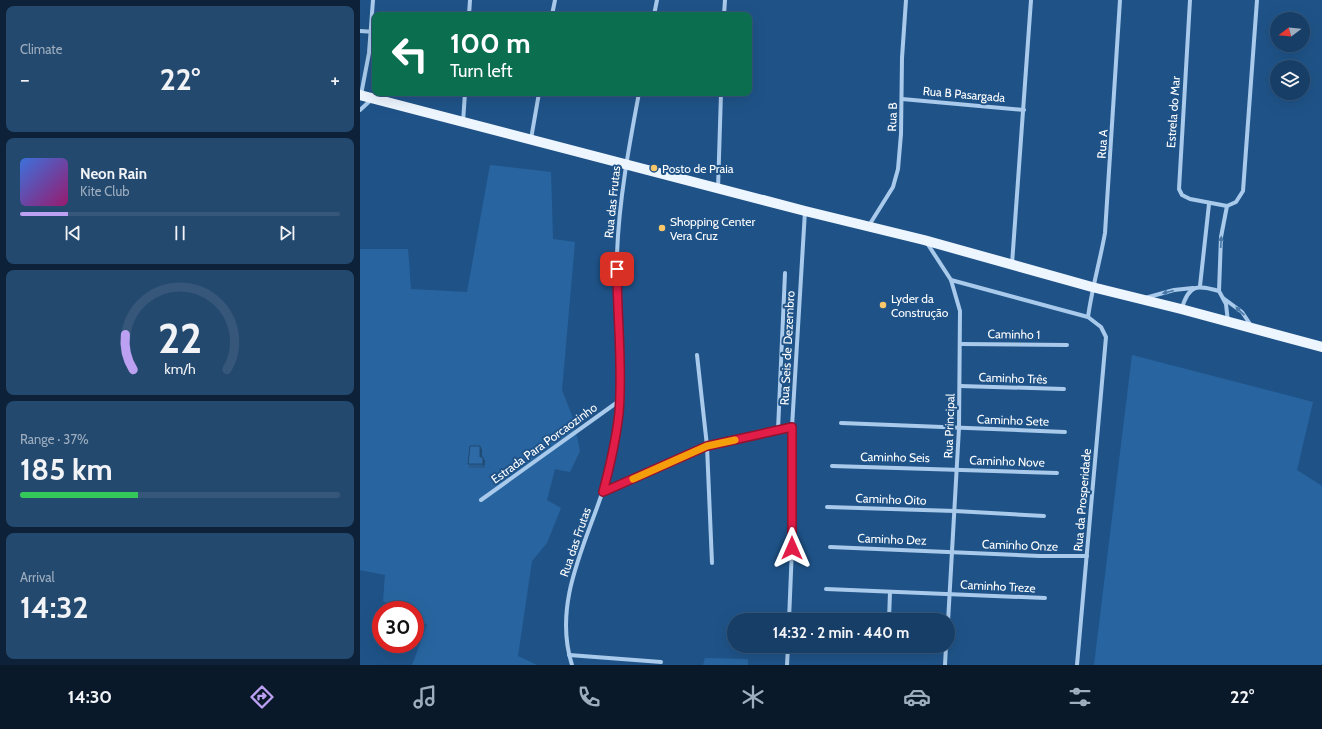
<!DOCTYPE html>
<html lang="en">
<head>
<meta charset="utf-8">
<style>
	:root { --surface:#173e66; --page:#24496f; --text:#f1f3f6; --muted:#9eaebf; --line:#36577a; --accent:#bca0f2 }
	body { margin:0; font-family:Cabin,sans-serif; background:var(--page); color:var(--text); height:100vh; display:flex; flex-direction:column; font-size:15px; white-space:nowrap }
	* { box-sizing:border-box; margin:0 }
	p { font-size:13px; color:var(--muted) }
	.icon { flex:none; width:22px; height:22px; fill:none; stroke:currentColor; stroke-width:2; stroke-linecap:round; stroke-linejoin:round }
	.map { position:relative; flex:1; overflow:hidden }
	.side { display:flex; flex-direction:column; gap:6px; padding:6px; background:#0d2238; width:360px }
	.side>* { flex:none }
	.guide { position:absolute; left:12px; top:12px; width:380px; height:84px; border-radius:8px; box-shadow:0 4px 16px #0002,0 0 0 1px var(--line); background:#0b6e4f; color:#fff; overflow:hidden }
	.needle { width:26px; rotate:254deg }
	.fabs { position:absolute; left:910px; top:12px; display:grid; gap:8px }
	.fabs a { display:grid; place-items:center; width:40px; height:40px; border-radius:50%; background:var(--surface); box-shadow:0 4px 16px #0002,0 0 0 1px var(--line); font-size:20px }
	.speed { position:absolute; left:12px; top:601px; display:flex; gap:8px; font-size:20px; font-weight:700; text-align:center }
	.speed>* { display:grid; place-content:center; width:52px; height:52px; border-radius:50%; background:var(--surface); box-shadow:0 4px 16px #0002,0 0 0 1px var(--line); line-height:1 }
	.speed .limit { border:6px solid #d22; background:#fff; color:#111 }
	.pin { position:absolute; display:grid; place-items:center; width:34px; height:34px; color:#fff; margin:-17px; border-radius:8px; box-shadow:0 2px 6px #0006 }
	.me { position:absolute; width:44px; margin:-22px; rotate:0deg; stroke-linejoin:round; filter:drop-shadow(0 0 3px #0008) }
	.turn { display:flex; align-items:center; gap:14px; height:84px; padding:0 12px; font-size:18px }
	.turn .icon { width:52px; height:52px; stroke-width:2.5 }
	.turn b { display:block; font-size:28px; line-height:34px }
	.big { font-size:30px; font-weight:800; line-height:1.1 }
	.side .card { flex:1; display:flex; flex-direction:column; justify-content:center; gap:6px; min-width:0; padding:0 14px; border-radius:8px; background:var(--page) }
	.side .dial { align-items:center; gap:0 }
	.dial svg { height:104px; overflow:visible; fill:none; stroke:var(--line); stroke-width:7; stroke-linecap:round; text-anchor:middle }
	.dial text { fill:var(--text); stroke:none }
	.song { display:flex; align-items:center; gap:12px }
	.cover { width:48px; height:48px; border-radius:6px; background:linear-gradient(135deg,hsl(220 70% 55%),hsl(320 70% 35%)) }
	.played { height:4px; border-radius:2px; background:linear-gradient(90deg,var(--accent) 15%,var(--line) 15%) }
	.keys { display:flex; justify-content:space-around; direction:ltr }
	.heat { display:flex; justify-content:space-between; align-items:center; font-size:22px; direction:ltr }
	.charge { height:6px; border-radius:3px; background:linear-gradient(90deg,#34c759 37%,var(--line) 0) }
	.trip { position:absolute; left:367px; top:613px; width:228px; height:40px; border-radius:20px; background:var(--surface); box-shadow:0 4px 16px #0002,0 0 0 1px var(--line); font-weight:800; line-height:40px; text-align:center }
	.tabs { display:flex; height:64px; justify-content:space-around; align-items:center; background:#091929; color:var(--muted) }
	.tabs .icon { width:28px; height:28px }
	.tabs .on { color:var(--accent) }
	.tabs b { font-size:18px; color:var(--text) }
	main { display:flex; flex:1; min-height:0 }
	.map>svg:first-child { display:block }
</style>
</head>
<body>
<main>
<section class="side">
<div class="card"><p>Climate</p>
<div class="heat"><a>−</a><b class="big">22°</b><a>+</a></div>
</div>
<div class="card">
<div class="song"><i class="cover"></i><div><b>Neon Rain</b><p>Kite Club</p></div></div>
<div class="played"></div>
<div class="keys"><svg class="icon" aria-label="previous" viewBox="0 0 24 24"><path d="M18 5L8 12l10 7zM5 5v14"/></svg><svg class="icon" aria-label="pause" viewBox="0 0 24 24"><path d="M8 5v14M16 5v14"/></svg><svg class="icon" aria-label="next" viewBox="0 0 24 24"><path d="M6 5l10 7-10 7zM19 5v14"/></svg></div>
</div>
<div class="card dial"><svg viewBox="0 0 100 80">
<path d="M14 69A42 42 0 1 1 86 69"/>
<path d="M14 69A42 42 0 0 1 8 42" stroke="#bca0f2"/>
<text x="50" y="56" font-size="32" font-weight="700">22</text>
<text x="50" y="72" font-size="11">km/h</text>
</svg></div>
<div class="card"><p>Range · 37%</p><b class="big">185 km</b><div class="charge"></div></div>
<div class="card"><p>Arrival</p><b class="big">14:32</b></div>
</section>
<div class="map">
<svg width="962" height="665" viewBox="0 0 962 665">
	<rect width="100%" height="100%" fill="#1f5388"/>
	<g fill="#2865a0">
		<polygon points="130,165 191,172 193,239 215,242 202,390 213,418 220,451 210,472 195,469 187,500 201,508 187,543 172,561 158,656 177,665 52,665 67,625 55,617 55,610 41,610 23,601 25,575 0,570 0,249 48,249 51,289 107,292"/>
		<polygon points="772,355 953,402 937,470 962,486 962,665 734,665"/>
		<polygon points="345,658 388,659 388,665 343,665"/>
	</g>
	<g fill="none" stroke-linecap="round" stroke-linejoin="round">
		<g stroke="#a9caeb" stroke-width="4">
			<polyline points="830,0 819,189 822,195 830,199 867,206 876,202 883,191 897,0"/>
			<polyline points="109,15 110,0"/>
			<polyline points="192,15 195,0"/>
			<polyline points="294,15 297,0"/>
			<polyline points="364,15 365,0"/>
			<polyline points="0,31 15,32"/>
			<polyline points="1,95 9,53 13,0"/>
			<polyline points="542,99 664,110"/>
			<polyline points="0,110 12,99"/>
			<polyline points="103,122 105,93"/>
			<polyline points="171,139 179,93"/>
			<polyline points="358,189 361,93"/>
			<polyline points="508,227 533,187 538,169 541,134 542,58 546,0"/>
			<polyline points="567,243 591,280 600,311 599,428 588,622"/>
			<polyline points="652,264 671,0"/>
			<polyline points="591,280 728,317 741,327 746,337 717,665"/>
			<polyline points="840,286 849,204"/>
			<polyline points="859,291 861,237 867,206"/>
			<polyline points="785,298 814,290 833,288"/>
			<polyline points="863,298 882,312 892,327"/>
			<path d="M822,308C829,284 837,285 859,291L866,304L868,322"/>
			<path d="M728,317C732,288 740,261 745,233L760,0"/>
			<polyline points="601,344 707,345"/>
			<polyline points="337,355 347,446 352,563"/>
			<polyline points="600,386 704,389"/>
			<polyline points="481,423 705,432"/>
			<polyline points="418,430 425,273"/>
			<polyline points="472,466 697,473"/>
			<polyline points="243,492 347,446 432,427"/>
			<polyline points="121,500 259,401"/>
			<polyline points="467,507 595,511 684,516"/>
			<polyline points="470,547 680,556 727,556"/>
			<polyline points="466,589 685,598"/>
			<polyline points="429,620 432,548 432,427 445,211"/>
			<polyline points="529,620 530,592"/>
			<polyline points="209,655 301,662"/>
			<path d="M212,665C189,593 238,525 253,456C268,390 253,321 257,254C259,200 269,146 279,93"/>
			<polyline points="427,665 428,646"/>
			<polyline points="585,665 586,646"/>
		</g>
		<polyline stroke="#edf5fe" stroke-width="10" points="0,95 445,211 564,240 732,287 821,309 962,347"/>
	</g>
	<polygon fill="#285b8e" points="120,446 122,450 122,457 123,457 125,461 124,468 110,468 108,464"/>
	<g fill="#204a74">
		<polygon points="120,446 122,450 122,461 120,457"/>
		<polygon points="123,457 125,461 124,468 123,464"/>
	</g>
	<polygon fill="#2e6aa5" stroke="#204a74" points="110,446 120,446 120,457 123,457 123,464 108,464"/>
	<defs><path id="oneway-solid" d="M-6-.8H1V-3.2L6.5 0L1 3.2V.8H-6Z"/></defs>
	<g fill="#4877a6">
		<use href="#oneway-solid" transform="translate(861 242) rotate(-87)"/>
		<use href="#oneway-solid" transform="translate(808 292) rotate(165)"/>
		<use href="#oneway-solid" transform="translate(880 311) rotate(-137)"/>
	</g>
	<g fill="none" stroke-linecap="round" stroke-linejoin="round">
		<g stroke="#92132f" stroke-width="10">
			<path id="route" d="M257,269C257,317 263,366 259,413C256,440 250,466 243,492L347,446L432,427V548"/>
		</g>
		<use href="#route" stroke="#e11d48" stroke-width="7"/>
		<polyline stroke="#f59e0b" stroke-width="7" points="273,479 347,446 375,440"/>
	</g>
	<g fill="#f9c769" stroke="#1f5388" stroke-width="1.5">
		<circle cx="294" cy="168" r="4"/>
		<circle cx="302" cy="228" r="4"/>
		<circle cx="523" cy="305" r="4"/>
	</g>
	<g text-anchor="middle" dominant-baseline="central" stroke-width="4" stroke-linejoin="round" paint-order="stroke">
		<g font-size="12" fill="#fff" stroke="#1f5388">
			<text transform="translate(604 94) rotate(5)">Rua B Pasargada</text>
			<text transform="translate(813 112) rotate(-86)">Estrela do Mar</text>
			<text transform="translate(532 117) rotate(-88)">Rua B</text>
			<text transform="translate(742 144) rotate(-86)">Rua A</text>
			<text transform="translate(252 202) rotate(-84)">Rua das Frutas</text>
			<text transform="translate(654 334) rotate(1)">Caminho 1</text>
			<text transform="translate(427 348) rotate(-87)">Rua Seis de Dezembro</text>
			<text transform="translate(653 378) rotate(2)">Caminho Três</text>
			<text transform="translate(653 420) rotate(2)">Caminho Sete</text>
			<text transform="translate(589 426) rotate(-88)">Rua Principal</text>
			<text transform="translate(184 443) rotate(-36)">Estrada Para Porcaozinho</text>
			<text transform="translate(535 457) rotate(1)">Caminho Seis</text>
			<text transform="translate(647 461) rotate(2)">Caminho Nove</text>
			<text transform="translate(531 499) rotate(2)">Caminho Oito</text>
			<text transform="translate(722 500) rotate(-85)">Rua da Prosperidade</text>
			<text transform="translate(532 539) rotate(2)">Caminho Dez</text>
			<text transform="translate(215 542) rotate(-71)">Rua das Frutas</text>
			<text transform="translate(660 545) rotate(2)">Caminho Onze</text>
			<text transform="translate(638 586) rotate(3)">Caminho Treze</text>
		</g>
		<g font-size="12" fill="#fff" stroke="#1f5388" text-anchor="start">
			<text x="302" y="168">Posto de Praia</text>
			<text x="310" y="221">Shopping Center<tspan x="310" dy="14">Vera Cruz</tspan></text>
			<text x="531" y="298">Lyder da<tspan x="531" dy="14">Construção</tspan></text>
		</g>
	</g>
</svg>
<div class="fabs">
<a><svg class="needle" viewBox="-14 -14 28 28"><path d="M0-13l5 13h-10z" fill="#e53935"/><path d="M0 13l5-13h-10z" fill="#9eaebf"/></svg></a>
<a><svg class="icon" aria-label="layers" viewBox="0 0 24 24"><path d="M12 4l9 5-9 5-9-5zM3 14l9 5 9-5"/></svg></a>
</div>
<div class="speed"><div class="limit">30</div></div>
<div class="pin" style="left:257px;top:269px;background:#d93025"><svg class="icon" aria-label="arrive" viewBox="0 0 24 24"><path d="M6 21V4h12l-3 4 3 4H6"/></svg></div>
<svg class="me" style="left:432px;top:548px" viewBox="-20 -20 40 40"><path d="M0-17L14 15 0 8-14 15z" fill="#e11d48" stroke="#fff" stroke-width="4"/></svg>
<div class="trip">14:32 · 2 min · 440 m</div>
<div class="guide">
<div class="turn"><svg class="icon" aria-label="left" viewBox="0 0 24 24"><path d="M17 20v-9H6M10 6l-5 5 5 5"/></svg><div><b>100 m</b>Turn left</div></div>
</div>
</div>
</main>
<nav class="tabs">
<b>14:30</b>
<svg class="icon on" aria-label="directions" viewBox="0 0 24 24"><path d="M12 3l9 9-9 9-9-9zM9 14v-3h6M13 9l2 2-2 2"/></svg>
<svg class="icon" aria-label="music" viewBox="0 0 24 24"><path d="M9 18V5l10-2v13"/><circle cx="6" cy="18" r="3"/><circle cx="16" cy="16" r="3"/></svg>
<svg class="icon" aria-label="phone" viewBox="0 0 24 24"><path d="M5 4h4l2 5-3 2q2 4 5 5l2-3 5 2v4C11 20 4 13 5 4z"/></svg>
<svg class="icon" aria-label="climate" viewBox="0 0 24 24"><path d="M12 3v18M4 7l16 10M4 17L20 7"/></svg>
<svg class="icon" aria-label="car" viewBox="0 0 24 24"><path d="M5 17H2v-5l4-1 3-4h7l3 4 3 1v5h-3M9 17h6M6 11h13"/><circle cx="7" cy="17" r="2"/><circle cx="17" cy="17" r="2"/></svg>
<svg class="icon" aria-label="filters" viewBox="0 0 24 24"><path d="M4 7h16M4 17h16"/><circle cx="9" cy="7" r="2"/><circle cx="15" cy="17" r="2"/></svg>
<b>22°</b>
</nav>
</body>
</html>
